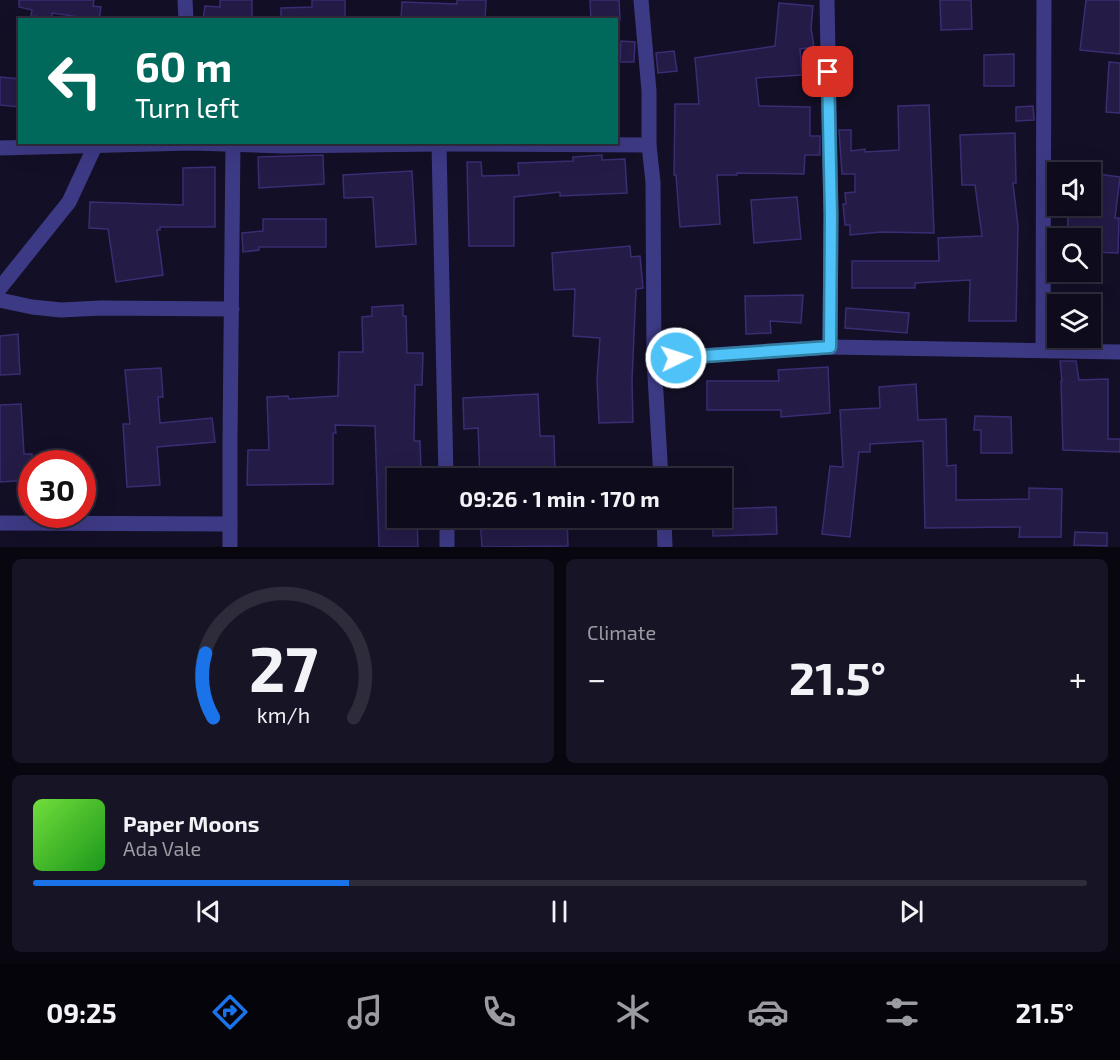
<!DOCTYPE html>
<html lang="en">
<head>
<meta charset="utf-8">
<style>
	:root { --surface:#0e0b1c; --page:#171425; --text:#f1f3f6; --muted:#9b9ba3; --line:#2e2b3b; --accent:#1a73e8 }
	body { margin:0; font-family:"Exo 2",sans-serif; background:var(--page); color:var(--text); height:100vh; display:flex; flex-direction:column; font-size:22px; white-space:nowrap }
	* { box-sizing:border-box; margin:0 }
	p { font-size:20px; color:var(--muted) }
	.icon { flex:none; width:33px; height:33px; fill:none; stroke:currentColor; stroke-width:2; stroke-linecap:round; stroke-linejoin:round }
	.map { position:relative; height:547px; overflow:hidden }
	.details { display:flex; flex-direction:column; gap:12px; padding:12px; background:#08060f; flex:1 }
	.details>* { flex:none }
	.top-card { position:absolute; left:18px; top:18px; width:600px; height:126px; border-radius:0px; box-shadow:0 6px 24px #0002,0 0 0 2px var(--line); background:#00695c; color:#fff; overflow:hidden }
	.buttons { position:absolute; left:1047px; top:162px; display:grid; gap:12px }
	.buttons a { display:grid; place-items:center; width:54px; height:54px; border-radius:0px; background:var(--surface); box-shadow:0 6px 24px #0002,0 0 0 2px var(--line); font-size:30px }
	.speed { position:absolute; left:18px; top:450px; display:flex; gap:12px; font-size:30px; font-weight:700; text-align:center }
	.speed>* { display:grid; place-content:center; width:78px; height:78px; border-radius:50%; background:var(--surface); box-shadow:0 6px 24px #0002,0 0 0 2px var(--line); line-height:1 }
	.speed .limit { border:9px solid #d22; background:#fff; color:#111 }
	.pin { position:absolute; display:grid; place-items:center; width:51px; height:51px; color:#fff; margin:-26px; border-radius:12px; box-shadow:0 3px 9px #0006 }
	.me { position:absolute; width:66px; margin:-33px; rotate:86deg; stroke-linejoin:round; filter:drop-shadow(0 0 4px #0008) }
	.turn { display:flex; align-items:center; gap:21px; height:126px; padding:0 18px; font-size:27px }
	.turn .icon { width:78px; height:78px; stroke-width:2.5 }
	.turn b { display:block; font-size:42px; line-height:51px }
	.big { font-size:45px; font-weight:700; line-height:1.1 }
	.details .widget { flex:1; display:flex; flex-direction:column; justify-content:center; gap:9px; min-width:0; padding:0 21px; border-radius:9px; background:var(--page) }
	.details .dial { align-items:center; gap:0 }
	.dial svg { height:156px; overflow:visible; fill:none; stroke:var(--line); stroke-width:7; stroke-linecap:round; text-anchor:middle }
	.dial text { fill:var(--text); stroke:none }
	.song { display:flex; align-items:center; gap:18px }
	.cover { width:72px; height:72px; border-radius:9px; background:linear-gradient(135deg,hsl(100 70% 55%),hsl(120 70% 35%)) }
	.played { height:6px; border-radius:3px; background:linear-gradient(90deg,var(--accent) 30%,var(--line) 30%) }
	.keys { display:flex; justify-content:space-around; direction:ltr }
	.heat { display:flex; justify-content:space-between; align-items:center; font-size:33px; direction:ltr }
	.details .tiles { flex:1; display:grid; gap:12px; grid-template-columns:1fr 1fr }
	.widget:last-child { grid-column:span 2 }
	.trip { position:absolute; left:387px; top:468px; width:345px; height:60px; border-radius:0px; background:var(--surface); box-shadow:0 6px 24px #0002,0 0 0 2px var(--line); font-weight:700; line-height:60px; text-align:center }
	.tabs { display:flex; height:96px; justify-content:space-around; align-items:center; background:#06040b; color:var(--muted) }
	.tabs .icon { width:42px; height:42px }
	.tabs .active { color:var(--accent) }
	.tabs b { font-size:27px; color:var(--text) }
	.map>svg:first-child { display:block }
</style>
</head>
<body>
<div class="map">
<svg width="1120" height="547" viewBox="0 0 1120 547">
	<rect width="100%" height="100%" fill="#130f26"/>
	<g fill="#241b47" stroke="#3b2d73" stroke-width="1.5">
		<polygon points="19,0 94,0 93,6 101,7 99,20 52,13 52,18 31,16 32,10 19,7"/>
		<polygon points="220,0 252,0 252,20 203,20 205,6 220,7"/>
		<polygon points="312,0 345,0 345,20 281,20 281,8 312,7"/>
		<polygon points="457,0 486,0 485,20 401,20 402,2 457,4"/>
		<polygon points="590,0 619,0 620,20 591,20"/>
		<polygon points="940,0 971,0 972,29 941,30"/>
		<polygon points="1086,0 1120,0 1120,54 1080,50"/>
		<polygon points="779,3 813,6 811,28 814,47 800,49 802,75 756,78 759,106 810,107 810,136 820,136 820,155 805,155 804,174 737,173 737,175 717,175 720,224 680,227 676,175 674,175 675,104 699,104 695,58 775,46"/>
		<polygon points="621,41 635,42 634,62 620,62"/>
		<polygon points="674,51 677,71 658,73 656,53"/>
		<polygon points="1014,54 1014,86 984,86 984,55"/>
		<polygon points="1109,62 1120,63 1120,113 1106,112"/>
		<polygon points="0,77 20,79 20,107 0,105"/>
		<polygon points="929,105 934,233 881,232 850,235 850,225 845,225 843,204 846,204 845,193 855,192 855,174 842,174 839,130 851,130 851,151 865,149 865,152 899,150 898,106"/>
		<polygon points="1033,106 1034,120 1016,121 1016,107"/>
		<polygon points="1015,133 1016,183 1013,183 1018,226 1016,321 969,321 970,280 915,283 915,288 852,288 852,261 939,261 938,238 982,236 975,185 962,185 960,135"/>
		<polygon points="323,155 324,184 259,188 258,157"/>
		<polygon points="602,155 602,160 625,159 627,193 560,196 560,192 514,197 514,246 469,246 467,162 481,162 482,176 519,175 518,163 573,161 573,157"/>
		<polygon points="215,167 215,227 160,227 160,230 157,230 163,275 116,282 108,229 89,228 90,202 183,205 183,168"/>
		<polygon points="412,171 416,244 376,247 373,197 344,198 343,175"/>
		<polygon points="1090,173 1120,177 1115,218 1119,218 1118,253 1090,252 1090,238 1067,238 1068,217 1090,217"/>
		<polygon points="797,197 801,239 754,243 751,200"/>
		<polygon points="263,219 326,219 326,247 259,247 259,250 243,252 242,233 263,231"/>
		<polygon points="630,246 631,257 640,256 643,288 636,289 632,381 633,422 599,423 597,379 600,338 573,336 575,289 554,290 552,253"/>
		<polygon points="803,295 801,323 770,321 771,333 746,334 745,296"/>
		<polygon points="403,305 403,316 406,316 407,353 423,353 422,385 415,385 414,441 420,441 421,470 391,471 392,498 398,497 398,518 417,518 418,547 379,547 375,426 335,425 336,433 333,433 333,484 247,485 248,450 269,450 267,397 288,396 289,399 338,396 339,352 363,352 362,317 372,316 372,307"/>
		<polygon points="846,308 909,313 907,333 845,328"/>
		<polygon points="18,334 20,374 0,375 0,336"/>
		<polygon points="1060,361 1076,361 1079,380 1108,379 1108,439 1120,439 1120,452 1063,450 1061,381 1062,381"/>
		<polygon points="828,367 830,413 781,417 781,410 707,410 707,381 779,381 778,370"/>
		<polygon points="161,368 163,397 158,397 160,423 212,418 215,442 157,447 160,485 127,487 123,424 130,424 125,370"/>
		<polygon points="916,384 918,420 946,419 947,466 956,465 956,500 1029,499 1029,488 1062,489 1061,537 1019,537 1020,527 925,528 923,441 870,444 870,452 859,452 850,537 822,534 830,466 843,467 840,410 880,408 879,387"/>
		<polygon points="538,394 540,436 554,436 555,478 480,478 478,428 464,429 463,398"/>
		<polygon points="21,404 24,454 32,454 32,480 0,482 0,405"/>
		<polygon points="975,416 1011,417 1012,453 981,453 981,430 974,430"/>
		<polygon points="776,507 777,534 713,536 713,518 722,518 722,509"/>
		<polygon points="480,518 567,518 568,546 482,547"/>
		<polygon points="1075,532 1107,533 1107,546 1074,545"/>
	</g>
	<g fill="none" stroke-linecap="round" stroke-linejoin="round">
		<g stroke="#3d3a85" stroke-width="15">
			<polyline points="185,0 186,20"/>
			<polyline points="641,0 649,91 649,145 653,182 654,359 661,478"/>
			<polyline points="827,0 831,215 830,347"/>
			<polyline points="439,144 446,478"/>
			<polyline points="0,148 191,143 283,146 439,144 649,145"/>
			<polyline points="0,288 69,202 95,146"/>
			<polyline points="0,300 32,307 61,310 101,308 232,309"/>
			<polyline points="1043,350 1044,0"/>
			<polyline points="654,359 830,347 1120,352"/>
			<polyline points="447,518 447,547"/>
			<polyline points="664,518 665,547"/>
			<polyline points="0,523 230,524"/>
			<polyline points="230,547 230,441 233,143"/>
		</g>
	</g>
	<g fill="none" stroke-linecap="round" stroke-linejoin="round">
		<g stroke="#337fa1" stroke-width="15">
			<polyline id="route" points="676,358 830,347 831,215 828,72"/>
		</g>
		<use href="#route" stroke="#4fc3f7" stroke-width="10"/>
	</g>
</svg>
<div class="buttons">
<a><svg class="icon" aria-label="sound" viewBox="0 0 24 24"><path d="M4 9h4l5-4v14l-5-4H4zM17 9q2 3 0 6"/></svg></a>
<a><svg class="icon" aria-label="search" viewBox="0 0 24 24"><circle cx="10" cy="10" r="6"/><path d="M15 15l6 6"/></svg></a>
<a><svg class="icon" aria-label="layers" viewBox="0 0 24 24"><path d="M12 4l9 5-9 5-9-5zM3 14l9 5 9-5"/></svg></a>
</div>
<div class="speed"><div class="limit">30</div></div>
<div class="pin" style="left:828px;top:72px;background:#d93025"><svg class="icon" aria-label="arrive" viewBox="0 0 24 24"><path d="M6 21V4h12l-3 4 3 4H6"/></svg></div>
<svg class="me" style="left:676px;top:358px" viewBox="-20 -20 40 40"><circle r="17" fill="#4fc3f7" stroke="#fff" stroke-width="3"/><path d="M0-11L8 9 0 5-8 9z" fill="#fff"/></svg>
<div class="trip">09:26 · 1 min · 170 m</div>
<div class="top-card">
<div class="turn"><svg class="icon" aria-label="left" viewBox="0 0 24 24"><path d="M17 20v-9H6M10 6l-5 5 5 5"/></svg><div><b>60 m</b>Turn left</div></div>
</div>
</div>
<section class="details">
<div class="tiles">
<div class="widget dial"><svg viewBox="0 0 100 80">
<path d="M14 69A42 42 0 1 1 86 69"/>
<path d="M14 69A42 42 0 0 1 10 36" stroke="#1a73e8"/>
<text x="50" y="56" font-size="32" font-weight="700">27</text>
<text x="50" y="72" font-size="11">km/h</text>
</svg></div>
<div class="widget"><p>Climate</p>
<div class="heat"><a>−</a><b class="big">21.5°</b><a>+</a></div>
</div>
<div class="widget">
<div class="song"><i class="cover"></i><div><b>Paper Moons</b><p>Ada Vale</p></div></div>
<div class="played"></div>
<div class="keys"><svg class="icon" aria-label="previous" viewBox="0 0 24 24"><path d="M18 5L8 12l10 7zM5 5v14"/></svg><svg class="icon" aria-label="pause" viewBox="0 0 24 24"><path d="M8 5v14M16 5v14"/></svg><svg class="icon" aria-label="next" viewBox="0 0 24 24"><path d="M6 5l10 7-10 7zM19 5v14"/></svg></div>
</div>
</div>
</section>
<nav class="tabs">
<b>09:25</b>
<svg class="icon active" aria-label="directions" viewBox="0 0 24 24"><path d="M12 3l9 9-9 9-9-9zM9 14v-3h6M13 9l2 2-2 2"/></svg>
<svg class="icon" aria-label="music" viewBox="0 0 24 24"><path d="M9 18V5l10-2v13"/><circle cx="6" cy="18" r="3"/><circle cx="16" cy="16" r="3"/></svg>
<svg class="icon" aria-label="phone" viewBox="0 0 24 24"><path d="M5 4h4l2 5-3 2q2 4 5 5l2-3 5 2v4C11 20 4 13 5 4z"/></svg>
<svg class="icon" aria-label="climate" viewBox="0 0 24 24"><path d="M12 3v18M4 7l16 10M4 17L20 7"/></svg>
<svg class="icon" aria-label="car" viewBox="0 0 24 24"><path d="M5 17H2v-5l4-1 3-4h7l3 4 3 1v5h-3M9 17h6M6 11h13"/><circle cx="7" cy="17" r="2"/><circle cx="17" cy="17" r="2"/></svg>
<svg class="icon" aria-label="filters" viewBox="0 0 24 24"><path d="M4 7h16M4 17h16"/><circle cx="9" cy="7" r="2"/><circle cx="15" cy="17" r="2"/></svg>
<b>21.5°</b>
</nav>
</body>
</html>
